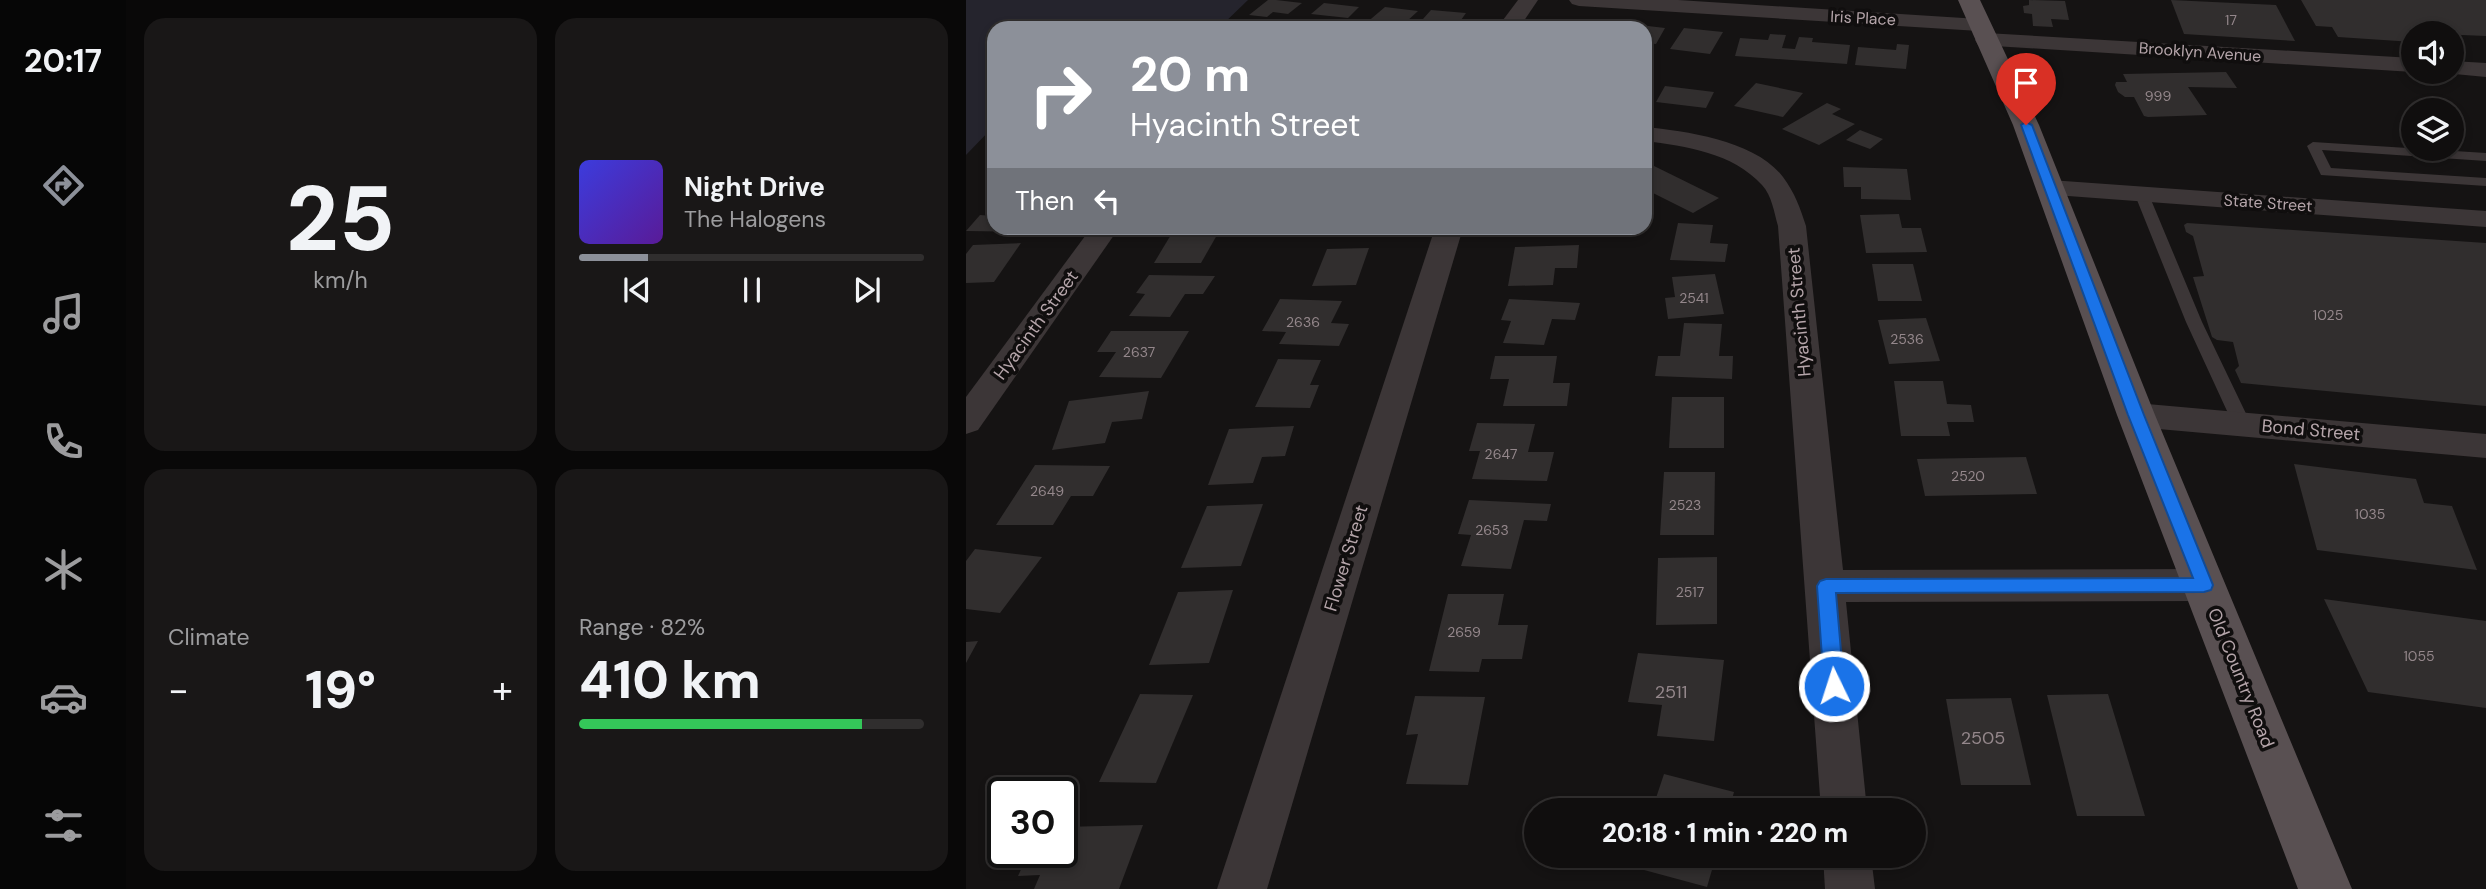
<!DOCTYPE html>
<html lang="en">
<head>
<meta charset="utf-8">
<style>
	:root { --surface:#100e0e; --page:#191717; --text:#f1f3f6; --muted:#9c9c9e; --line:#302e2e; --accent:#8c9099 }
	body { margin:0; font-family:"DM Sans",sans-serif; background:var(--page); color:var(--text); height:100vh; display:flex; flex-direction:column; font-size:26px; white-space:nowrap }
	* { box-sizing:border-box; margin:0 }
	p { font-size:23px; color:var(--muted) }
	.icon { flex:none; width:38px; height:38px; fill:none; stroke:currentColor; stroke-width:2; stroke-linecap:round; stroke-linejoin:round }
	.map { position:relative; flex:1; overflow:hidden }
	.side { display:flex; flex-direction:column; gap:18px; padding:18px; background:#090808; width:840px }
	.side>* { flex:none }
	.hud { position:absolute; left:21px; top:21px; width:665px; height:214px; border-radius:21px; box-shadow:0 4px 10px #0003,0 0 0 2px var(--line); background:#8c9099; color:#fff; overflow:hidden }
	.fabs { position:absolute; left:1435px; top:21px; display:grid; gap:14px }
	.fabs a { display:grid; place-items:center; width:63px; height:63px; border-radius:50%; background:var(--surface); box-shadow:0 4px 10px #0003,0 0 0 2px var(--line); font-size:35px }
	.speed { position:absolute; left:21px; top:777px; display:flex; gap:14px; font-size:35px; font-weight:700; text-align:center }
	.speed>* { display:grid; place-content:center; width:91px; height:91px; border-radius:50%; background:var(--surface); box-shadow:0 4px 10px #0003,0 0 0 2px var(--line); line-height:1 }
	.speed .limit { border:4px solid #111; border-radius:10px; background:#fff; color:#111 }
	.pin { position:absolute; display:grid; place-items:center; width:60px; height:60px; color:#fff; margin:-72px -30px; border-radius:50% 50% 50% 0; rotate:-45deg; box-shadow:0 0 7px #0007 }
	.pin .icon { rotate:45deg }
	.me { position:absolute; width:77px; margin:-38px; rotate:356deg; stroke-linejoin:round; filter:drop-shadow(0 0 5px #0008) }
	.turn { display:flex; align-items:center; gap:24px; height:147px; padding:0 28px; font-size:32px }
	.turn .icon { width:91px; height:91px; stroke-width:2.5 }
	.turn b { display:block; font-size:49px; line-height:60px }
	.then { display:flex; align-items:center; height:66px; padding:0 28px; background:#0003; gap:14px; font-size:26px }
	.big { font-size:52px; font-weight:800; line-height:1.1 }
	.side .tile { flex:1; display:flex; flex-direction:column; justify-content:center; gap:10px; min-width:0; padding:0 24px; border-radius:21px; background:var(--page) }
	.side .dial { align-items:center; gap:0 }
	.dial b { font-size:91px; line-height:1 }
	.song { display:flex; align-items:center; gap:21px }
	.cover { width:84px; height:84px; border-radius:10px; background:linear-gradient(135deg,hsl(240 70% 55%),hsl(270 70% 35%)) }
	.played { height:7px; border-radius:4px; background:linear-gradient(90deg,var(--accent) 20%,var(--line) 20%) }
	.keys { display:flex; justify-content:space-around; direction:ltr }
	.heat { display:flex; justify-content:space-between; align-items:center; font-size:38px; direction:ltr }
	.charge { height:10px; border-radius:5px; background:linear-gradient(90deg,#34c759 82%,var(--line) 0) }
	.side .tiles { flex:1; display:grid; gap:18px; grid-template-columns:repeat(2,1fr) }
	.trip { position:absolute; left:558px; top:798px; width:402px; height:70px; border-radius:35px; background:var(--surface); box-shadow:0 4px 10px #0003,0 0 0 2px var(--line); font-weight:800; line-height:70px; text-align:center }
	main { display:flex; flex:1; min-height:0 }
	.menu { display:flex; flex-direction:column; width:126px; justify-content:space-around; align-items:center; background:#060606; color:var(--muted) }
	.menu .icon { width:49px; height:49px }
	.menu .on { color:var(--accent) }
	.menu b { font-size:32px; color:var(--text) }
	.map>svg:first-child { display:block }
</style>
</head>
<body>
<main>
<nav class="menu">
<b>20:17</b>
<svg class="icon on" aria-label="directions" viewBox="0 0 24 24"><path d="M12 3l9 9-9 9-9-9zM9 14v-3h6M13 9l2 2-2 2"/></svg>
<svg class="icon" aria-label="music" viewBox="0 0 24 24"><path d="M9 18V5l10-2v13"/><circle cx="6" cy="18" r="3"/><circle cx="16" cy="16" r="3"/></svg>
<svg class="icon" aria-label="phone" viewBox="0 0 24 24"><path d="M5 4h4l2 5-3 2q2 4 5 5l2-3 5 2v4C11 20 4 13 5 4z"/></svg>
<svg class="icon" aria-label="climate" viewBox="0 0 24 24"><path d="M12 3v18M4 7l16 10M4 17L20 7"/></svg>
<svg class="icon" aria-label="car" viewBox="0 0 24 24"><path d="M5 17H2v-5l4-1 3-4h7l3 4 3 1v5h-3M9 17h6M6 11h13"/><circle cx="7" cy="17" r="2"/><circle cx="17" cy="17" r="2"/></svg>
<svg class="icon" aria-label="filters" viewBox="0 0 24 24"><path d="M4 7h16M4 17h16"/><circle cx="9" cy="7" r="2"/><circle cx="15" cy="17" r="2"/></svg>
</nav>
<section class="side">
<div class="tiles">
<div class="tile dial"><b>25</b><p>km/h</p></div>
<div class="tile">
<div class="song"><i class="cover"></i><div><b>Night Drive</b><p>The Halogens</p></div></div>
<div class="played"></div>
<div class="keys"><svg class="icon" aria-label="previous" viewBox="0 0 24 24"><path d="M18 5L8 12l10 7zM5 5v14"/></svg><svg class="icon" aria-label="pause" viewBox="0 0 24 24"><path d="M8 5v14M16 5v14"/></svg><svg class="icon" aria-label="next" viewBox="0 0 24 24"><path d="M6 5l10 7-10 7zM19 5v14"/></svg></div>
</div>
<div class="tile"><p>Climate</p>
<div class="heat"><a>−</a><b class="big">19°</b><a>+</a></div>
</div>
<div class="tile"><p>Range · 82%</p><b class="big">410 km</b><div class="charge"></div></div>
</div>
</section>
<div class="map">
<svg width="1520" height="889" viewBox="0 0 1520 889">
	<rect width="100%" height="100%" fill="#151313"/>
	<polygon fill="#25242d" points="0,0 282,0 253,28 28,28 28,126 0,155"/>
	<g fill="#312e2e">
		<polygon points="302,0 310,0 336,3 322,14 307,12 301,17 283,15"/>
		<polygon points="1063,0 1099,1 1103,20 1085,19 1087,27 1067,26 1066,14 1058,13 1057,6 1063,5"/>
		<polygon points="1205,0 1310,5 1329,41 1218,34"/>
		<polygon points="1335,0 1520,0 1520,36 1447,33 1447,42 1372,37 1366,27 1350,26"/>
		<polygon points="358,3 393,7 382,18 345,14"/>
		<polygon points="419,7 452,11 440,22 426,20 419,26 399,24"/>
		<polygon points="465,10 500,13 495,20 480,19 472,28 449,28"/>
		<polygon points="600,20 638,23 635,28 595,27"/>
		<polygon points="682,26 699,28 690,44 679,43 679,31"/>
		<polygon points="718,28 757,32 744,54 704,49"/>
		<polygon points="804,34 820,35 816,48 829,49 833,37 847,38 846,42 884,45 881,64 769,56 774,38 802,40"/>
		<polygon points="931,44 943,45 940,69 889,65 892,47 930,50"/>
		<polygon points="1260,72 1271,88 1222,87 1241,115 1182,117 1178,116 1168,97 1159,97 1152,92 1149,85 1150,82 1161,82 1157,74"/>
		<polygon points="790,83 837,93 817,117 768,106"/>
		<polygon points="699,86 748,92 740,108 690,102"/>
		<polygon points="861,103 875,109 866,114 889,124 853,145 816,129"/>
		<polygon points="894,130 917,139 904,149 880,140"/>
		<polygon points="684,164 753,198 727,213 679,189 679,166"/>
		<polygon points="877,167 941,169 945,200 895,199 895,187 878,187"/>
		<polygon points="933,214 936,228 955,228 961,252 900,253 894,215"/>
		<polygon points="14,215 28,216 28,228 68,228 65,232 0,231"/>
		<polygon points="712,223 747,225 744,243 762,244 759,262 704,260"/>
		<polygon points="1221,223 1520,243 1520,406 1275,383 1269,370 1273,366 1267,342 1251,340 1246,337 1227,277 1238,276 1227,236 1220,232 1218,225"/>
		<polygon points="209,228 255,228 235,263 188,263"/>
		<polygon points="373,228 416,228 414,233 371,234"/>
		<polygon points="556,228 608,228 606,233"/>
		<polygon points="55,243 28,282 0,283 0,254 7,245"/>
		<polygon points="613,245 611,268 589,268 587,285 542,286 549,247"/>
		<polygon points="403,248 390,285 346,286 361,249"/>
		<polygon points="906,264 947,264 956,301 912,301"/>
		<polygon points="749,274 758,314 702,319 699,298 709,297 706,277"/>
		<polygon points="183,275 249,276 237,294 219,294 204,317 163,316 179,294 170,293"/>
		<polygon points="314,299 376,301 365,323 383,324 373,346 313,344 320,332 296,331"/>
		<polygon points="543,299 614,303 609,320 586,319 578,345 537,343 545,321 535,320"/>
		<polygon points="960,318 974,361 923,364 912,320"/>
		<polygon points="718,323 756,324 753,356 767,356 766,379 689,376 692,356 714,356"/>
		<polygon points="145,331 223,331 195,378 133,377 150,352 131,352"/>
		<polygon points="529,356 591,356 587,383 604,383 601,406 537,406 543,379 524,379"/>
		<polygon points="312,359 355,360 344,385 353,385 344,408 289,407"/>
		<polygon points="928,381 977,381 981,404 1005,405 1008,422 981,422 984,436 935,436"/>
		<polygon points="183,391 176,419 146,422 139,443 86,450 103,401"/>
		<polygon points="706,397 758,397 758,448 703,448"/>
		<polygon points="511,423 569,424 562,452 588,452 581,481 506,479 514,451 503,451"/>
		<polygon points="328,426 319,456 296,457 287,483 242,485 263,429"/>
		<polygon points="1060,457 1071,494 959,496 951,459"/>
		<polygon points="1328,464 1450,479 1458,503 1486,506 1511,570 1351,550"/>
		<polygon points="69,465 144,466 127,496 105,496 87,525 30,525"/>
		<polygon points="698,472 749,472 748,535 694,535"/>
		<polygon points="503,500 585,504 581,521 558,520 545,569 495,566 505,535 492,534"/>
		<polygon points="297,504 275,566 215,568 241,506"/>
		<polygon points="9,549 76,557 34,613 0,609 0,561"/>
		<polygon points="751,557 751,624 690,625 692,558"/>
		<polygon points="267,590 243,663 183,665 212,592"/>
		<polygon points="482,594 538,594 532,625 562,625 556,659 516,659 513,672 463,671"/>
		<polygon points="1358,599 1520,621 1520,708 1402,692"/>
		<polygon points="12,641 0,663 0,642"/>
		<polygon points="672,653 758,660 748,741 691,736 696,705 662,702"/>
		<polygon points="174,694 227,695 190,783 133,782"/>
		<polygon points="1142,694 1179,816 1111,816 1081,695"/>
		<polygon points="449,696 519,697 502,785 440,784 452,734 440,735"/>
		<polygon points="1045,698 1065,785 995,785 980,699"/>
		<polygon points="698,774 768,792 763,810 686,810"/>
		<polygon points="177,825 153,889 68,889 74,875 52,876 63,852 96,852 96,827"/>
		<polygon points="671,856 750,856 741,887 667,867"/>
	</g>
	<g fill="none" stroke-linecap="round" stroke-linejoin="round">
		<g fill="#3c3637" fill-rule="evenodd">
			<polygon points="1347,142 1520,153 1520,161 1356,150 1365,168 1520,178 1520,186 1355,175 1341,146"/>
			<polygon points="1176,191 1183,195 1236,322 1285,424 1282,428 1270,428 1267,424 1220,322 1169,195"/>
		</g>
		<g fill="#3c3637" fill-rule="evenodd">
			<polygon points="552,0 572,0 553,28 531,28"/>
			<polygon points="603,0 712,0 1013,19 1021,20 1024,25 1021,30 1013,31 613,6 606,4"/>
			<polygon points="1020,33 1447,58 1447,72 1012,45 1009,40 1012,35"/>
			<polygon points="1486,61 1520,63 1520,77 1478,73 1486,72"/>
			<path d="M679,127C721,131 790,141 817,177C829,193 834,208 840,226L877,570L1238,569L1252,574L1258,585L1252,596L1238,601L880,602L901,810H855L812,226C808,212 806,196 796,185C767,153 720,146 679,141Z"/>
			<polygon points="1084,180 1520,211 1520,227 1075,194 1071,188 1075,182"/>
			<polygon points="125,228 153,228 12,430 0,434 0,397"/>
			<polygon points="469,228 497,228 301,889 251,889"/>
			<polygon points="1170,403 1520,434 1520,458 1170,427 1158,423 1153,415 1158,407"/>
			<polygon points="857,856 905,856 909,889 859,889"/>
		</g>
		<polygon fill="#595052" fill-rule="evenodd" points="992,0 1014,0 1073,125 1189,415 1386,889 1332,889 1151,415 1047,125"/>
	</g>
	<polygon fill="#1a73e8" stroke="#114b97" stroke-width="2" points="1060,122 1066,125 1178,415 1247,585 1245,590 1238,592 870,593 878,686 875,692 868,694 861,692 858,686 851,586 854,581 860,579 1227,578 1162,415 1055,125"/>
	<g text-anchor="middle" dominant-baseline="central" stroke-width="7" stroke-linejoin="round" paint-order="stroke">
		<g font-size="14" fill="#94878b">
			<text x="1265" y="20">17</text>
			<text x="1192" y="96">999</text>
			<text x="728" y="298">2541</text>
			<text x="1362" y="315">1025</text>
			<text x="337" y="322">2636</text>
			<text x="941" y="339">2536</text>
			<text x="173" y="352">2637</text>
			<text x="535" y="454">2647</text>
			<text x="1002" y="476">2520</text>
			<text x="81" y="491">2649</text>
			<text x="719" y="505">2523</text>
			<text x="1404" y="514">1035</text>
			<text x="526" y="530">2653</text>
			<text x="724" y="592">2517</text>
			<text x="498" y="632">2659</text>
			<text x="1453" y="656">1055</text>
		</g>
		<g font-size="16" fill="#b5a5aa" stroke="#100e0e">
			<text transform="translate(897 18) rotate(3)">Iris Place</text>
			<text transform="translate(1234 52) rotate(4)">Brooklyn Avenue</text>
			<text transform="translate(1302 203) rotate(4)">State Street</text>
		</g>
		<g font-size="18" fill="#b5a5aa" stroke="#100e0e">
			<text transform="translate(833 312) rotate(-95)">Hyacinth Street</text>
			<text transform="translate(70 325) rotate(-54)">Hyacinth Street</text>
			<text transform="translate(1345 430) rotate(5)">Bond Street</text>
			<text transform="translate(380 558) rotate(-73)">Flower Street</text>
			<text transform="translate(1275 678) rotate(68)">Old Country Road</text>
		</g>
		<g font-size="18" fill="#94878b">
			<text x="705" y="692">2511</text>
			<text x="1017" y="738">2505</text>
		</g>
	</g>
</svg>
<div class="fabs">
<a><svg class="icon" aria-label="sound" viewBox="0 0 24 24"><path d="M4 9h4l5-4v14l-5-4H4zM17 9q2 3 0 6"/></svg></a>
<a><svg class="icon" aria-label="layers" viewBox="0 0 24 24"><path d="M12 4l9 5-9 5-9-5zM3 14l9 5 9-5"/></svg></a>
</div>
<div class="speed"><div class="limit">30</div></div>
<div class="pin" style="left:1060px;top:125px;background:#d93025"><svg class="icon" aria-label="arrive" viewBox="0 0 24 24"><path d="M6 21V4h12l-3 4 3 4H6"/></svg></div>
<svg class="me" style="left:868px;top:686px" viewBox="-20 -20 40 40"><circle r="17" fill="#1a73e8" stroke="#fff" stroke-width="3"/><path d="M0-11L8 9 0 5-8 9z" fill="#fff"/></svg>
<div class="trip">20:18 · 1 min · 220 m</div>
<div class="hud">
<div class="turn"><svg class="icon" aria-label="right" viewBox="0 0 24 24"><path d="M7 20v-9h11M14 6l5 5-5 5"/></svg><div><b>20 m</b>Hyacinth Street</div></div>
<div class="then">Then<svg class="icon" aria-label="left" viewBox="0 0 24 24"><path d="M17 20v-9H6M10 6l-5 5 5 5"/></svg></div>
</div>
</div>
</main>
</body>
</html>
